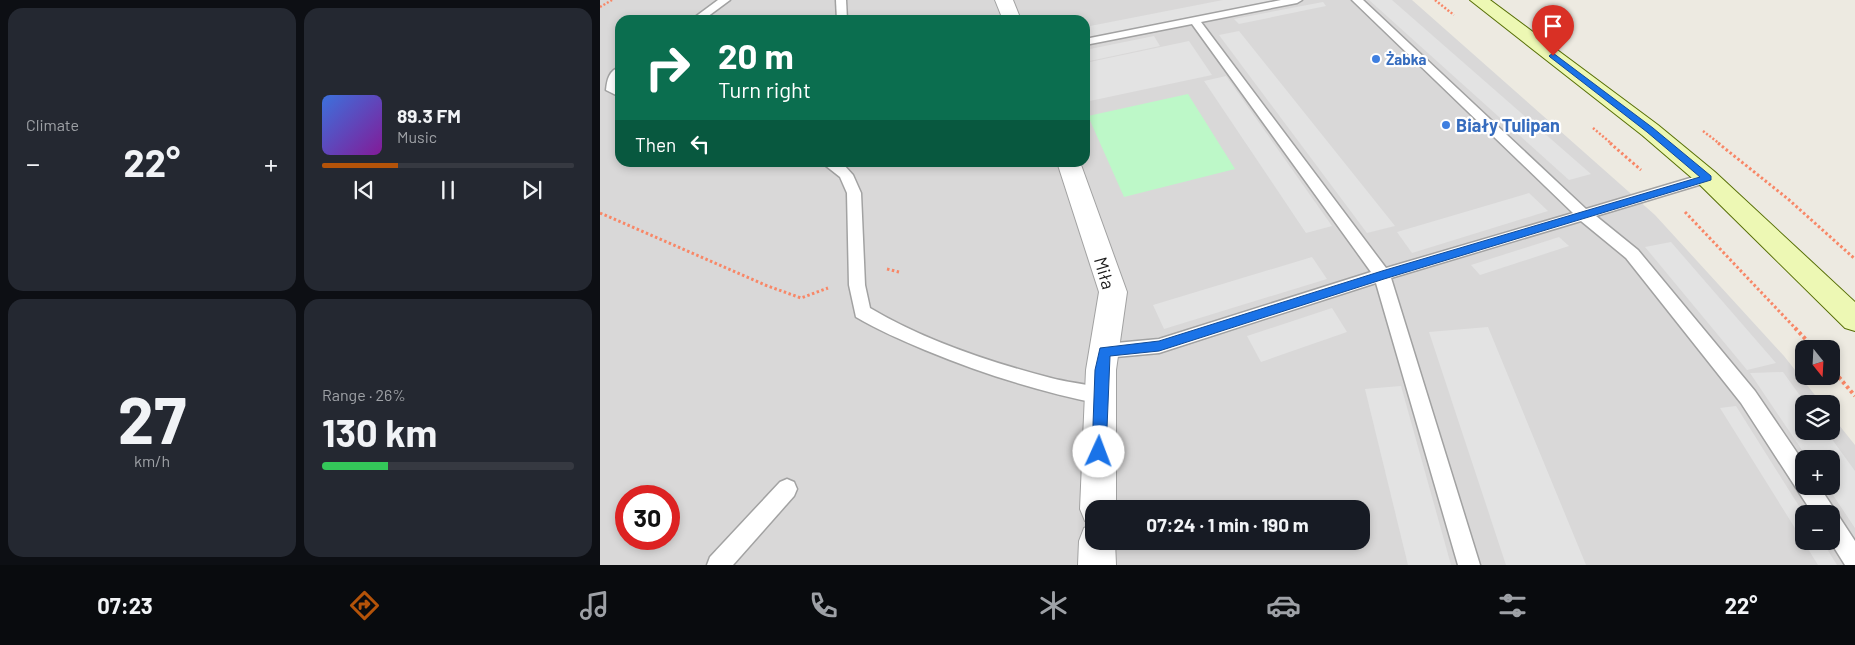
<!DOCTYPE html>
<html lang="en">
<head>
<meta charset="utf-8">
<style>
	:root { --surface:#171b24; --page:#242831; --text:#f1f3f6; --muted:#9ea1a6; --line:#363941; --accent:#b45309 }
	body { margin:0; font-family:Barlow,sans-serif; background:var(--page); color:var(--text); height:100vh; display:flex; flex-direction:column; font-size:19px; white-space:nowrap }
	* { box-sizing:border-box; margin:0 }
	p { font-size:16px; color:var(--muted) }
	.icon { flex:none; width:28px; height:28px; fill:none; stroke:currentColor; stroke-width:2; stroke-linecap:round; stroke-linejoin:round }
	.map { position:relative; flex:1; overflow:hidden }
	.drawer { display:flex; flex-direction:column; gap:8px; padding:8px; background:#0d0f14; width:600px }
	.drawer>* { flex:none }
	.hud { position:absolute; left:15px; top:15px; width:475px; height:152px; border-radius:15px; box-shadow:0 2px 8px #0003; background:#0b6e4f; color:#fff; overflow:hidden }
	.needle { width:32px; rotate:162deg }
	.tools { position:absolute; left:1195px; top:340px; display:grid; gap:10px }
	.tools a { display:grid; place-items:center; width:45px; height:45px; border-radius:10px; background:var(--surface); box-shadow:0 2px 8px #0003; font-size:25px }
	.speed { position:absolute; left:15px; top:485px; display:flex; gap:10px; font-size:25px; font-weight:700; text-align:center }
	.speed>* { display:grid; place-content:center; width:65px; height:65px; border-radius:50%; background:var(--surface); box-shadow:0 2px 8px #0003; line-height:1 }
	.speed .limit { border:8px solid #d22; background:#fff; color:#111 }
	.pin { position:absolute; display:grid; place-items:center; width:42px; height:42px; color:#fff; margin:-51px -21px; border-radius:50% 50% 50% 0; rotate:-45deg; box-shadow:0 0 5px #0007 }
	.pin .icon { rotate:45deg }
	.me { position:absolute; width:55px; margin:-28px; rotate:2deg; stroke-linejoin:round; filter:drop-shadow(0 0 4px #0008) }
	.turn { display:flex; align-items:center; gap:18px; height:105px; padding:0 20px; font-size:22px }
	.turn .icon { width:65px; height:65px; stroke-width:2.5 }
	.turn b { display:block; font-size:35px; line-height:42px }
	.then { display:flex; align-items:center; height:48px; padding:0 20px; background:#0003; gap:10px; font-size:19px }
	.big { font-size:38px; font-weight:700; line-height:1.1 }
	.drawer .tile { flex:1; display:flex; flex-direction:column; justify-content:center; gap:8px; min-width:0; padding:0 18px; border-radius:15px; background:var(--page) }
	.drawer .dial { align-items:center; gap:0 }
	.dial b { font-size:65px; line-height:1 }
	.song { display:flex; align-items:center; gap:15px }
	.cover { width:60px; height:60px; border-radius:8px; background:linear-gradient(135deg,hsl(220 70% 55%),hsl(290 70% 35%)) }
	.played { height:5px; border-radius:2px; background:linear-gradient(90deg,var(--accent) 30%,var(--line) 30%) }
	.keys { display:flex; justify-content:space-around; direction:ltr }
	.heat { display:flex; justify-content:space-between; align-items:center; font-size:28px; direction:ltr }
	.charge { height:8px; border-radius:4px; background:linear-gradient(90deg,#34c759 26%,var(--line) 0) }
	.drawer .tiles { flex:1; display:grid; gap:8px; grid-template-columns:repeat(2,1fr) }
	.trip { position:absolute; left:485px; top:500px; width:285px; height:50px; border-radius:15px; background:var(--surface); box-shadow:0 2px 8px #0003; font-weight:700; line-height:50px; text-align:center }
	.dock { display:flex; height:80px; justify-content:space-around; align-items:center; background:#090b0e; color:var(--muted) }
	.dock .icon { width:35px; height:35px }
	.dock .on { color:var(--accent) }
	.dock b { font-size:22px; color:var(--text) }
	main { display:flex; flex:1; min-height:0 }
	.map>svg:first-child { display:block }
</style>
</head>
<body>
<main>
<section class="drawer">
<div class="tiles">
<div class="tile"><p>Climate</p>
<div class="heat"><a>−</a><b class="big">22°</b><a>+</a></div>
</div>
<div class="tile">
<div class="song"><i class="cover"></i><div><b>89.3 FM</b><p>Music</p></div></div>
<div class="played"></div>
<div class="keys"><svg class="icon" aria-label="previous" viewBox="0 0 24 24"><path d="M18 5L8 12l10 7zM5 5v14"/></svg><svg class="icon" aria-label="pause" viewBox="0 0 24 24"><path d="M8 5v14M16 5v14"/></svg><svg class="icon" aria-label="next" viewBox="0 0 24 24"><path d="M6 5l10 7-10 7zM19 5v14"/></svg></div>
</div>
<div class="tile dial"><b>27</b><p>km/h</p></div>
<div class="tile"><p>Range · 26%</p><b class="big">130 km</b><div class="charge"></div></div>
</div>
</section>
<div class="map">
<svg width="1255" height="565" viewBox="0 0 1255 565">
	<rect width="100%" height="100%" fill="#edeae1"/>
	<path fill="#d9d8d8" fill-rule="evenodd" d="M0,0H812L1055,215L1184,356L1222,404H1204V431H1231V415L1255,445V565H0ZM20,20H485V162H20ZM1204,459H1231V486H1204ZM26,496H69V539H26ZM494,509H761V541H494ZM1204,514H1231V541H1204Z"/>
	<polygon fill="#bdf8c8" points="588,94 635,169 524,197 488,116"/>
	<g fill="#e3e3e3">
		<polygon points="623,0 676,0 485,38 485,27"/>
		<polygon points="769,0 792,0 991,174 969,180"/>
		<polygon points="723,2 726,6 639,24 634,19"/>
		<polygon points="639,31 795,226 767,233 619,35"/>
		<polygon points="554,36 560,46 485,62 485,50"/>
		<polygon points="589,41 612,75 485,102 485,63"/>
		<polygon points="626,76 732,226 706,233 604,81"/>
		<polygon points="929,193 948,211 812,253 797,232"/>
		<polygon points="959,237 969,246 880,275 871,265"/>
		<polygon points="1071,242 1176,363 1147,370 1045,247"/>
		<polygon points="712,257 727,279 564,329 553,305"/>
		<polygon points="732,308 747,332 661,362 647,336"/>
		<polygon points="888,327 986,565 906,565 829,332"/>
		<polygon points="1183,372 1206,404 1204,404 1204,431 1226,431 1255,471 1255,528 1227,486 1231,486 1231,459 1208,459 1150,373"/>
		<polygon points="801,386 851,565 808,565 765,389"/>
		<polygon points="1136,406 1204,514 1204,541 1222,541 1237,565 1218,565 1120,408"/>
	</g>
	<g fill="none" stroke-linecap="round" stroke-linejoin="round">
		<g stroke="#a2a2a2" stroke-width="3">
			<g id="lane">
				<polygon points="118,0 130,0 103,20 91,20"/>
				<polygon points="236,0 246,0 247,20 237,20"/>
				<polygon points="681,0 702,0 697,3 601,22 786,268 973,213 752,0 763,0 986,209 1107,173 1112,175 1114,178 1112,181 996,216 1038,250 1155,391 1204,463 1204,486 1219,486 1255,541 1255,565 1245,565 1230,541 1231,514 1213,514 1141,403 1026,258 981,221 791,278 880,565 858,565 776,283 559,353 505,358 499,356 496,351 499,346 505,344 559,339 771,272 592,24 485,45 485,39"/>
				<path d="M20,67V97L6,90C7,80 9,70 20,67Z"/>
				<path d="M221,162L243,164L253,175L261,193L265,285L270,308C325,341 390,362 451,378C470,383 490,384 508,390L510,396L508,402L501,404C440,392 383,374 325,350C301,340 278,330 256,317L249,285L247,193L240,177Z"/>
				<polygon points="187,479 194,482 197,489 194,496 133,565 107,565 110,557 180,482"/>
			</g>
		</g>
		<g stroke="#a2a2a2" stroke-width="2">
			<g id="street">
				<polygon points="395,0 413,0 421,20 403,20"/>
				<polygon points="457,162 480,162 527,292 516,370 516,509 494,509 494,541 515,541 516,565 478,565 479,541 484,528 493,524 485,521 480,509 486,370 499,292"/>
			</g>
		</g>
		<g stroke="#576f06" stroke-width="2">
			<polygon id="secondary" points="870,0 890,0 1058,125 1115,172 1255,302 1255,331 1245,328 1099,184 1042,135"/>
		</g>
		<g stroke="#f88767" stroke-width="2.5" stroke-dasharray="2 2" stroke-linecap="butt">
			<polyline points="835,0 854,15"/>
			<polyline points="0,7 12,0"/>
			<polyline points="993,128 1012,144"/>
			<polyline points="1103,131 1120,144"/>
		</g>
		<g stroke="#f88767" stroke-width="3" stroke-dasharray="2.5 2.5" stroke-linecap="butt">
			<polyline points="1010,143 1041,170"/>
			<polyline points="1118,143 1188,199 1255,259"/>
			<polyline points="1085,212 1196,329"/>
			<polyline points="0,213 165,285 201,298 228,288"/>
			<polyline points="287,269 299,272"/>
		</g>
		<g stroke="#f88767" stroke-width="4" stroke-dasharray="3 3" stroke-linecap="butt">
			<polyline points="1195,328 1215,349"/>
			<polyline points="1231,368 1255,396"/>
		</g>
		<use href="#lane" fill="#fff" fill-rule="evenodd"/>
		<use href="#street" fill="#fff" fill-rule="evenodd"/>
		<use href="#secondary" fill="#edf8b4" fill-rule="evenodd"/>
	</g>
	<polygon fill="#1a73e8" stroke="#114b97" points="953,53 1053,128 1111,176 1111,180 784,279 559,351 510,356 506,452 504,457 499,459 494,457 492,452 495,370 500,348 559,341 782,271 1100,177 1047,132 950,57 949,56"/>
	<g fill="#3f7fe0" stroke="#fff" stroke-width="2">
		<circle cx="776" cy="59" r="5"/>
		<circle cx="846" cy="125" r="5"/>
	</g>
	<g text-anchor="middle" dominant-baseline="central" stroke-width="4.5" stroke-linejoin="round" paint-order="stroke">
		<g font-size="15" font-weight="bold" fill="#366cbe" stroke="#fff" text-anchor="start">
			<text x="786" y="59">Żabka</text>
		</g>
		<g font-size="18" font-weight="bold" fill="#366cbe" stroke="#fff" text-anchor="start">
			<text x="856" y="125">Biały Tulipan</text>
		</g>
		<g font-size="18" fill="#1b1b1b" stroke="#fff">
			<text transform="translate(505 273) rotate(74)">Miła</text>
		</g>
	</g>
</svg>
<div class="tools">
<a><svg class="needle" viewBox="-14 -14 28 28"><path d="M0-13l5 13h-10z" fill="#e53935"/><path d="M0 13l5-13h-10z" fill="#9ea1a6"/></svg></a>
<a><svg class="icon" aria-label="layers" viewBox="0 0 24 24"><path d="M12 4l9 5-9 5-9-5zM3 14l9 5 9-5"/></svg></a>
<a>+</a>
<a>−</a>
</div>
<div class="speed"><div class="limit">30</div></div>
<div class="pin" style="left:953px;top:56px;background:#d93025"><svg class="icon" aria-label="arrive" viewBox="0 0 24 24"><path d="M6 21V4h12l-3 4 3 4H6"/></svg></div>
<svg class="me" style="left:499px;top:452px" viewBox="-20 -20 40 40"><circle r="19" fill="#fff"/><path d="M0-13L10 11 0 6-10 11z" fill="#1a73e8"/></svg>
<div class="trip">07:24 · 1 min · 190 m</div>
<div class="hud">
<div class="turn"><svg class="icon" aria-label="right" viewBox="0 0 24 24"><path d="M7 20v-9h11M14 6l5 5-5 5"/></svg><div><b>20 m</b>Turn right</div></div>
<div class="then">Then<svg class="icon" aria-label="left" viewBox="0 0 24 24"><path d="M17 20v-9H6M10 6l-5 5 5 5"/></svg></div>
</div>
</div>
</main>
<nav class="dock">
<b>07:23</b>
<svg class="icon on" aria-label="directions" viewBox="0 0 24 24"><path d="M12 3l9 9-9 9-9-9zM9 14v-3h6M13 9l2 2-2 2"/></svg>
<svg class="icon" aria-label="music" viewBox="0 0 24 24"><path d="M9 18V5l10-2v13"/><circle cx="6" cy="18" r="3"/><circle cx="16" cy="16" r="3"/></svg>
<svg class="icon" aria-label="phone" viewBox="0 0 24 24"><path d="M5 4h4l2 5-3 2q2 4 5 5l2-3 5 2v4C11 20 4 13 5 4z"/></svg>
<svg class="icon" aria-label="climate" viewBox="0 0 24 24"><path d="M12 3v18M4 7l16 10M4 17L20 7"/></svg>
<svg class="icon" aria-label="car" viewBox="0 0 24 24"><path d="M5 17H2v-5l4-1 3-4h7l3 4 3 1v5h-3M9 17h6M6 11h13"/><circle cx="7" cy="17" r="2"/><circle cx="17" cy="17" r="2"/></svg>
<svg class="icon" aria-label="filters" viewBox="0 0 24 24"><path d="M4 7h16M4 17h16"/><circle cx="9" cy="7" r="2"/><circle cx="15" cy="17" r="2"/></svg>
<b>22°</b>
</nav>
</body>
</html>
